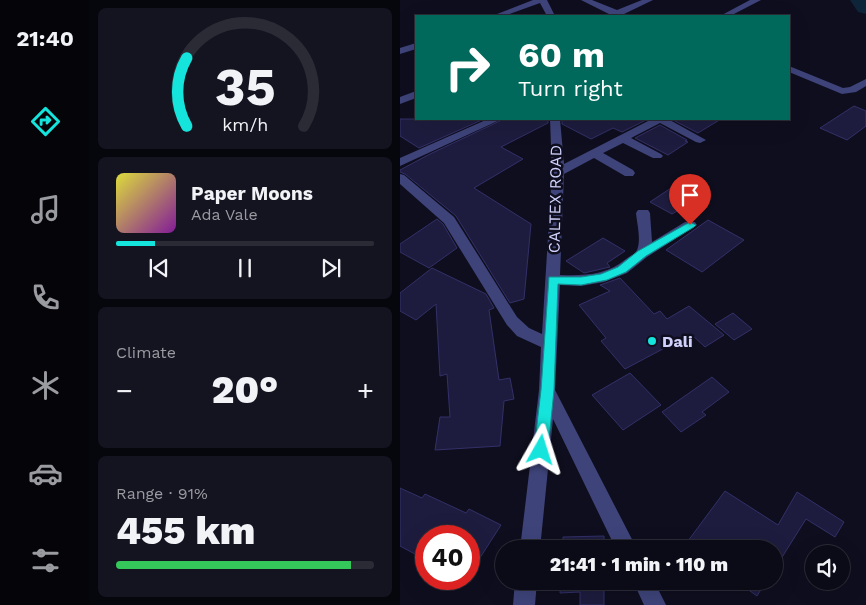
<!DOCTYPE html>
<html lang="en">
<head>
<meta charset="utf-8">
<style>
	:root { --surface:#0b0a17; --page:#141320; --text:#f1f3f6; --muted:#9a9aa1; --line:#2b2b36; --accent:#14e4db }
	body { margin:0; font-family:"Work Sans",sans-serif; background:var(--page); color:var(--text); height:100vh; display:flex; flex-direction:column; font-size:19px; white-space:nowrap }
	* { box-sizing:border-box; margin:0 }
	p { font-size:16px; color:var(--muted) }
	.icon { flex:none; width:28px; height:28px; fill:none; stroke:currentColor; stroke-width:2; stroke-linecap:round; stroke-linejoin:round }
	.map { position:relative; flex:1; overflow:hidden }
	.side { display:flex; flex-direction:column; gap:8px; padding:8px; background:#06060d; width:310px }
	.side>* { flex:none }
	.hud { position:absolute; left:15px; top:15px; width:375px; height:105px; border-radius:0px; box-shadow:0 5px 20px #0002,0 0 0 1px var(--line); background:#00695c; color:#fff; overflow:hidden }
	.fabs { position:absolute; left:405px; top:545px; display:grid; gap:10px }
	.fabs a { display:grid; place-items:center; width:45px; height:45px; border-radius:50%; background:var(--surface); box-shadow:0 5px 20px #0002,0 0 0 1px var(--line); font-size:25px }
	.speed { position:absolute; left:15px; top:525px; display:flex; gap:10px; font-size:25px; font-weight:700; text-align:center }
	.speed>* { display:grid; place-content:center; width:65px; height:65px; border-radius:50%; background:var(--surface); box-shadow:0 5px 20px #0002,0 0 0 1px var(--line); line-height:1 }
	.speed .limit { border:8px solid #d22; background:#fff; color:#111 }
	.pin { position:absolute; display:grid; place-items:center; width:42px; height:42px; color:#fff; margin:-51px -21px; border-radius:50% 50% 50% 0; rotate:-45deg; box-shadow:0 0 5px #0007 }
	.pin .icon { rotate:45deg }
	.me { position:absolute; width:55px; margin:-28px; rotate:6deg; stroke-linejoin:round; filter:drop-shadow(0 0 4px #0008) }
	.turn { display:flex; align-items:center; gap:18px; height:105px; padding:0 20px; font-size:22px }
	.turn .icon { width:65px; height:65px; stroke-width:2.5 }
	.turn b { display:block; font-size:35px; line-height:42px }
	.big { font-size:38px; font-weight:800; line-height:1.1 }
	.side .tile { flex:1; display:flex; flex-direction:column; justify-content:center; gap:8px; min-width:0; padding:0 18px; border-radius:8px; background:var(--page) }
	.side .dial { align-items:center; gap:0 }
	.dial svg { height:130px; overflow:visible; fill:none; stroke:var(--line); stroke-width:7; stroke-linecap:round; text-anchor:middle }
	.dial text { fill:var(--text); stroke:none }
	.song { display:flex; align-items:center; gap:15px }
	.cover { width:60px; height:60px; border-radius:8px; background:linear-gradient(135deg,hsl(60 70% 55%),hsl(290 70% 35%)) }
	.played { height:5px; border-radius:2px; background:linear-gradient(90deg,var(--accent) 15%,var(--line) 15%) }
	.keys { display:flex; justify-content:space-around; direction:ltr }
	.heat { display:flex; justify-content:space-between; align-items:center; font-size:28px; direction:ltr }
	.charge { height:8px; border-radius:4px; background:linear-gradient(90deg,#34c759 91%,var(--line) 0) }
	.trip { position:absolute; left:95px; top:540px; width:288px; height:50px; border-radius:25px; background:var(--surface); box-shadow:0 5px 20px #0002,0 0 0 1px var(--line); font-weight:800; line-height:50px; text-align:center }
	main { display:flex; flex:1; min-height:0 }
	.tabs { display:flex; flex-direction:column; width:90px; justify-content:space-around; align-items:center; background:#040409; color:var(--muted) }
	.tabs .icon { width:35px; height:35px }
	.tabs .active { color:var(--accent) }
	.tabs b { font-size:22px; color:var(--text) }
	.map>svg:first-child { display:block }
</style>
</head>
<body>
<main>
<nav class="tabs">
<b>21:40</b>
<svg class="icon active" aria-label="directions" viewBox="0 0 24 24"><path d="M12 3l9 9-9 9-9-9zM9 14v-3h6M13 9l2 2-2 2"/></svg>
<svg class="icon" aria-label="music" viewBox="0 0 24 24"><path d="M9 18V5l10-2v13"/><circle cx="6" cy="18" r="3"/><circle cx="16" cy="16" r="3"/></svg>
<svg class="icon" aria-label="phone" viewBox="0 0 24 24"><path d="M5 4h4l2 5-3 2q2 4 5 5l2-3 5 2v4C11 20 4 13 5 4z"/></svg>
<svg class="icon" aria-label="climate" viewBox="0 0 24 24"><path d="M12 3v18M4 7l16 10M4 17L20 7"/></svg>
<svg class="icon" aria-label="car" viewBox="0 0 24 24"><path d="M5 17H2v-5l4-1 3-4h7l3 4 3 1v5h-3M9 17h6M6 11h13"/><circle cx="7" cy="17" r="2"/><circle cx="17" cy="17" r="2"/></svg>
<svg class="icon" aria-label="filters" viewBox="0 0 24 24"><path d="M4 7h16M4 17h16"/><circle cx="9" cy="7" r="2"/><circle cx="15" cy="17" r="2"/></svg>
</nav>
<section class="side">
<div class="tile dial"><svg viewBox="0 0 100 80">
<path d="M14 69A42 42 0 1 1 86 69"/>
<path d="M14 69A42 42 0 0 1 14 27" stroke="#14e4db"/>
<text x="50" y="56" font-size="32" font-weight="700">35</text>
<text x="50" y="72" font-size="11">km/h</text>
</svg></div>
<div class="tile">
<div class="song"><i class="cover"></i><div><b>Paper Moons</b><p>Ada Vale</p></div></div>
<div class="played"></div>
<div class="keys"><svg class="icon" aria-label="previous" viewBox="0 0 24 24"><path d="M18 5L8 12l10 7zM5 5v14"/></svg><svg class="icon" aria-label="pause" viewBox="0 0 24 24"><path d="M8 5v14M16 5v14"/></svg><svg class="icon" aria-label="next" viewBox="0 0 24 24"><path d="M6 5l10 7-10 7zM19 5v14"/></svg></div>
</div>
<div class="tile"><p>Climate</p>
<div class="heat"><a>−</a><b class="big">20°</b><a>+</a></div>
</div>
<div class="tile"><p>Range · 91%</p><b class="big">455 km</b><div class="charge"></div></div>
</section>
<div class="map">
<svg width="466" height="605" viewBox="0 0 466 605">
	<rect width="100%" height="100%" fill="#0f0e1f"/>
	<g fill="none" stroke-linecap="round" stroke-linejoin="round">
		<polygon fill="#0d2439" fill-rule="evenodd" points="450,0 466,0 466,14 458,12"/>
	</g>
	<g fill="#1e1c3e" stroke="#333068">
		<polygon points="454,106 466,111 466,126 447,140 420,128"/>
		<polygon points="0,119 84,119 19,148 0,136"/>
		<polygon points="104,119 148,119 148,123 101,147 123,159 74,188 131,224 124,299 110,303 56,216 5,174 0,172 0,170 30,154"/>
		<polygon points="162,119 248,119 222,132 213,128 191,139 162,124"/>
		<polygon points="271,119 321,119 298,133"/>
		<polygon points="260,125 287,140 285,141 288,142 268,155 235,138"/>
		<polygon points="283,180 306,194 272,214 250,202"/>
		<polygon points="37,219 43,224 57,248 29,268 0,252 0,244"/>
		<polygon points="308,220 344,240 302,272 266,250"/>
		<polygon points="203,238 225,251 207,263 210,267 184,273 166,261"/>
		<polygon points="32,268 86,294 94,308 89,310 99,380 110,378 114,399 104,401 100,446 35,450 40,417 50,417 47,374 40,376 36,304 16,320 0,311 0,293"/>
		<polygon points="220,278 254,314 260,311 267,319 289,306 324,335 305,347 291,334 225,369 201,341 206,338 179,305 210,291 200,285"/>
		<polygon points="333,313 352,329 334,340 315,324"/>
		<polygon points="230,373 261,405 223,430 192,395"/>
		<polygon points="312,377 329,392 302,412 306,415 281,432 262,412"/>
		<polygon points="0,488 22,498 25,494 66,513 69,509 101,525 69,575 69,536 26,536 26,560 0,546"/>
		<polygon points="325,491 378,525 397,492 444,522 435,537 406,519 374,570 374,549 290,549 285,545"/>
		<polygon points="204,536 204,549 163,549 163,537"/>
		<polygon points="161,581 204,581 204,605 180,605 180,592 160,593"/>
		<polygon points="336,581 366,581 357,596"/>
	</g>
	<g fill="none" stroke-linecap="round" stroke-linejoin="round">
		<g fill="#3e447a" fill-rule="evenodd">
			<polygon points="133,0 147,0 155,16 147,16 140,3 104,16 92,16"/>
			<polygon points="181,0 192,0 217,10 242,0 253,0 224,14 227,16 213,16"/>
			<polygon points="350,0 361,0 330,16 320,16"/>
			<polygon points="16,43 16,49 0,54 0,48"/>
			<polygon points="389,66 443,88 450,87 466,79 466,86 456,92 442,94 389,72"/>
			<polygon points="16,91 16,98 0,104 0,97"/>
			<polygon points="88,119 102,119 0,166 0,158"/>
			<path d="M150,119H160L164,164L252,119H268L306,140L300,143L296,142L260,123L231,138L261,154L263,156L261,158H253L223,143L203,153L233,170L235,173L233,176H225L194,158L164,174L160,275C184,276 207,275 226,259C229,257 234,254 236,252C242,242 237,224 236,213L238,210H248L250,213L252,242L285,222H295L297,225L247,257L227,273L204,282L181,286L160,285L155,390L237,549H216L153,419L140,549H120L139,390L141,347L117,336L107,325L44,223L0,184V174L4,175L54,217L117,317L129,328L142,334L152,172Z"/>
			<polygon points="115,581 137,581 135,605 113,605"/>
			<polygon points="233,581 254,581 266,605 244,605"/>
		</g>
	</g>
	<polygon fill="#14e4db" stroke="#0d948e" points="290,222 296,225 294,227 246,256 226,272 207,280 181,285 158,284 154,390 148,450 146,454 141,455 136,454 134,450 141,390 149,277 181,277 201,274 218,267 238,251"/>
	<circle fill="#14e4db" stroke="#0f0e1f" stroke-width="2" cx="252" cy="341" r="5"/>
	<g text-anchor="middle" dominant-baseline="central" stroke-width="5" stroke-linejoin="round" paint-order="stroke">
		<g font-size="16" fill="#d1d2fb" stroke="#0f0e1f">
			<text transform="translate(155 199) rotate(-89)">CALTEX ROAD</text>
		</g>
		<g font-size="16" font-weight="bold" fill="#d1d2fb" stroke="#0f0e1f" text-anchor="start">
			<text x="262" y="341">Dali</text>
		</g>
	</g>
</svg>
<div class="fabs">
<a><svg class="icon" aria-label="sound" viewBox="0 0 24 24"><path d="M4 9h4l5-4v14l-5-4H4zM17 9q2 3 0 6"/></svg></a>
</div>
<div class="speed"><div class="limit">40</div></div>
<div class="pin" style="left:290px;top:225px;background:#d93025"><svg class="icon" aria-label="arrive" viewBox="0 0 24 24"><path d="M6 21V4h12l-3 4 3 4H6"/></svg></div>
<svg class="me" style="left:141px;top:450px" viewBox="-20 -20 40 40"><path d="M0-17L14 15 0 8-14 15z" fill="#14e4db" stroke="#fff" stroke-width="4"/></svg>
<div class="trip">21:41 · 1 min · 110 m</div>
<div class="hud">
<div class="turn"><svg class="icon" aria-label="right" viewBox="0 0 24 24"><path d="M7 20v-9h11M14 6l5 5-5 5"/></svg><div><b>60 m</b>Turn right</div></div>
</div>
</div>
</main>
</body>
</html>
